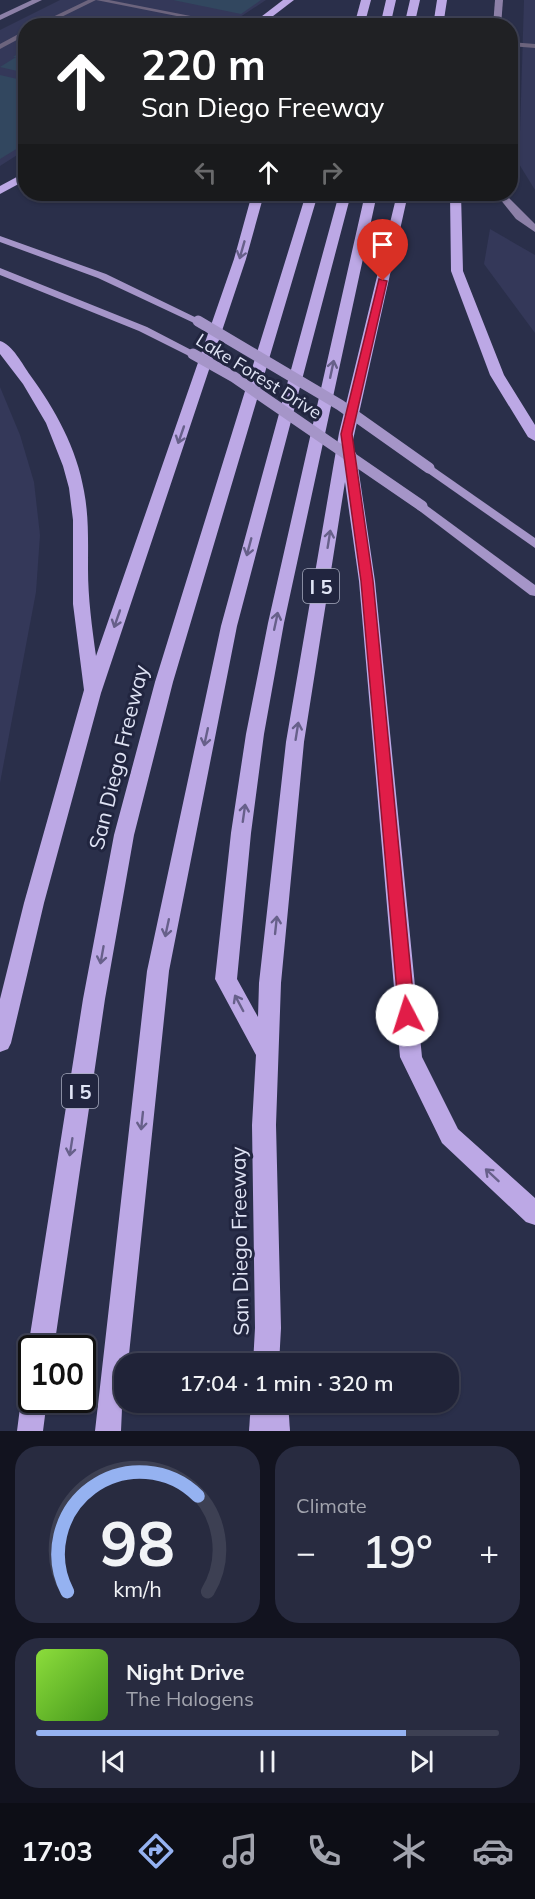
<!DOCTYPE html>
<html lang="en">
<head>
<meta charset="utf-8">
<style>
	:root { --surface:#202338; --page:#282b40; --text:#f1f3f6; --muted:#a2a4ae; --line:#3d4053; --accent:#95b2f1 }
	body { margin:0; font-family:Mulish,sans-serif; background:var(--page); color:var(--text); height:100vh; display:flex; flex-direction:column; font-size:22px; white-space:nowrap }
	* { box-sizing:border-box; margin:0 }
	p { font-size:20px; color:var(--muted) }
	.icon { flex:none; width:33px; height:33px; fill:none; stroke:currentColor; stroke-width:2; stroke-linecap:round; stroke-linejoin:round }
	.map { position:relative; height:1431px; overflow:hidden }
	.drawer { display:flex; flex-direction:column; gap:15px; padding:15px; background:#12131f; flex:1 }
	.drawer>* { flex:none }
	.guide { position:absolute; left:18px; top:18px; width:500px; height:183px; border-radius:24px; box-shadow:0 2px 4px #0004,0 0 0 2px var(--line); background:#202124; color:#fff; overflow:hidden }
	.speed { position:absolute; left:18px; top:1335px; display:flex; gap:12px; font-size:30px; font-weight:700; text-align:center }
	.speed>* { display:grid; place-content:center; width:78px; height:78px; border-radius:50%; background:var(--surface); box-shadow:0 2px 4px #0004,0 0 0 2px var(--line); line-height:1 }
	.speed .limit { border:3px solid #111; border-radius:9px; background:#fff; color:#111 }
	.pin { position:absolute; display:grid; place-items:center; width:51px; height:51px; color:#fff; margin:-62px -26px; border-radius:50% 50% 50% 0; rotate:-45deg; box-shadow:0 0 6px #0007 }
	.pin .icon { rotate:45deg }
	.me { position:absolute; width:66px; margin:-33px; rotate:355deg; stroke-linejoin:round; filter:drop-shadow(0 0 4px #0008) }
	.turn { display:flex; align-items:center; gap:21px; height:126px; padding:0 24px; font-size:27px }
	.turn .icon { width:78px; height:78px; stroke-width:2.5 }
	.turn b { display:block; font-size:42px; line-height:51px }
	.lanes { display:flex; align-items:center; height:57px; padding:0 24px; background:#0003; justify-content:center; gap:30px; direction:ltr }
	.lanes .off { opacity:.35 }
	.big { font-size:45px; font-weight:600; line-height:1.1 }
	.drawer .card { flex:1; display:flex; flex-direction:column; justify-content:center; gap:9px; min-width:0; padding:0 21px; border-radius:24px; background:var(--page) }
	.drawer .dial { align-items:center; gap:0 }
	.dial svg { height:156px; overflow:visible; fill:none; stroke:var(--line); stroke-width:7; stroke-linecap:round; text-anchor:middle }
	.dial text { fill:var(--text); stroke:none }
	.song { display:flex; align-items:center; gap:18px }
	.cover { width:72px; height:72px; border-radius:9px; background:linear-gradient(135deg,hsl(90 70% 55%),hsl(100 70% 35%)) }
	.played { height:6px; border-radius:3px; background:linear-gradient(90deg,var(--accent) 80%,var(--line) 80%) }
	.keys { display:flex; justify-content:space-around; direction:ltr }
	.heat { display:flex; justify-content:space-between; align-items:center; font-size:33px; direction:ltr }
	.drawer .tiles { flex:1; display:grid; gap:15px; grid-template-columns:1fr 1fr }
	.card:last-child { grid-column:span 2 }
	.trip { position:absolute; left:114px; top:1353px; width:345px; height:60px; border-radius:24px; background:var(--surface); box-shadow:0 2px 4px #0004,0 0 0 2px var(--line); font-weight:600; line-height:60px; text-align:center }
	.tab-bar { display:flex; height:96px; justify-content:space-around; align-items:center; background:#0d0e16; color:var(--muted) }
	.tab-bar .icon { width:42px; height:42px }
	.tab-bar .selected { color:var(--accent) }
	.tab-bar b { font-size:27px; color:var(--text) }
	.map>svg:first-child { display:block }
</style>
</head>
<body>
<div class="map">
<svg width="535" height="1431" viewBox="0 0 535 1431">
	<rect width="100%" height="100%" fill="#2a2f4a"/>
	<g fill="#343859">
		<polygon points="60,0 266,0 228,25 26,26 25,150 0,166 0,30"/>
		<polygon points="524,0 535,0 535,190 519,164"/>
		<polygon points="490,229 535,255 535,333 484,264"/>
		<polygon points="0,387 20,435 34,482 40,535 36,592 0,783"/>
	</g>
	<g fill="#32475f">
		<polygon points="173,0 261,0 241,14"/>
		<polygon points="26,49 26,73 0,67 16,57 13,57"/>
		<polygon points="0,75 26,81 26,143 0,159"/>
	</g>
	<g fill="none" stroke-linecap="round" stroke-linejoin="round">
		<g fill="#6c647d" fill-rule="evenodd">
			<polygon points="88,0 109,0 211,20 204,26 196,26 202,21 96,0 43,26 34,26"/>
			<polygon points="26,30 26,35 0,49 0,44"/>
			<polygon points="510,42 535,44 535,48 510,46"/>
		</g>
		<g fill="#8c80a7" fill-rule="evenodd">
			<polygon points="32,0 42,0 0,20 0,15"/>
			<polygon points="495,0 503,0 501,26 493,26"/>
			<polygon points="496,194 505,194 535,224 535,232 516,219"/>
		</g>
		<g fill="#a595c8" fill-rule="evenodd">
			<polygon points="0,236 106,274 203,321 198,324 194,323 98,278 0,242"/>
			<polygon points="0,268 147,327 199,354 193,357 189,356 139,331 0,275"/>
			<polygon points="429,464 535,538 535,548 425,471 423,468 425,465"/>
			<polygon points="422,502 535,585 535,596 530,595 417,509 416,506 417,503"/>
		</g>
		<g fill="#bca8e5" fill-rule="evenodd">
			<polygon points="283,0 294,0 260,26 249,26"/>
			<polygon points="361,0 371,0 364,26 354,26"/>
			<polygon points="386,0 396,0 390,26 380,26"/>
			<polygon points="410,0 420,0 414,26 404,26"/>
			<polygon points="437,0 447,0 443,26 433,26"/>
			<polygon points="26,172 26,180 0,194 0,186"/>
			<path d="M252,194H264L246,259L101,693L44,903L11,1043L8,1049L0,1052V999L24,903L84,690L73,604V520L69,488L63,466L46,423L23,384L0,354V341C12,344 23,365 30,375C55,409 77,449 84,491C89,517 88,542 88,569C88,598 92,627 96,656L234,259Z"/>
			<polygon points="306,194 318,194 173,682 134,835 105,999 54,1348 32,1348 32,1356 28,1348 83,999 114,835 155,682"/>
			<polygon points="339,194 351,194 237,626 169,971 128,1364 124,1364 121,1431 95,1431 147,971 221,626"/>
			<polygon points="365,194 377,194 284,623 264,734 251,833 237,979 258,1017 259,983 286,742 339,433 397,194 408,194 351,449 356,453 375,581 422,1057 458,1129 535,1198 535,1225 526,1222 442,1143 400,1057 359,581 345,482 304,742 281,983 276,1125 281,1328 279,1364 253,1364 255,1328 252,1125 256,1055 215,979 231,833 246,734 268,623"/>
			<polygon points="450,194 461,194 463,271 504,375 535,425 535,441 528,437 490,375 451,271"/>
			<polygon points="32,1388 32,1400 47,1400 43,1431 17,1431 21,1400 25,1391"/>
			<polygon points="251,1402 288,1402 290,1431 249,1431"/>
		</g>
		<g stroke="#a595c8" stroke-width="11">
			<polyline points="198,321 340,405 429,468"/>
			<polyline points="193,354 234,377 422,506"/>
		</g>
	</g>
	<defs><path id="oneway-shaft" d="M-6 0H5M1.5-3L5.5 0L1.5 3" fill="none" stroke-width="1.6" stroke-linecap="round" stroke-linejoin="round" transform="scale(1.5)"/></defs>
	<g stroke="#67608a">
		<use href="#oneway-shaft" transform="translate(242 250) rotate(106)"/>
		<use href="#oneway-shaft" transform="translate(332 369) rotate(-78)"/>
		<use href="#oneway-shaft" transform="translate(181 435) rotate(109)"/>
		<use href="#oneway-shaft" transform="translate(329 539) rotate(-81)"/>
		<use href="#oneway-shaft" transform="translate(249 547) rotate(105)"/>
		<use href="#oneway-shaft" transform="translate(117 619) rotate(109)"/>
		<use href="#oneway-shaft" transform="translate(276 621) rotate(-78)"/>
		<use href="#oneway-shaft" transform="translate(297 731) rotate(-81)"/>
		<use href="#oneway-shaft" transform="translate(206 737) rotate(102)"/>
		<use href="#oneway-shaft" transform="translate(244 813) rotate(-82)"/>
		<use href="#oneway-shaft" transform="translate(276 925) rotate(-84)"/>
		<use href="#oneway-shaft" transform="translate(167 928) rotate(102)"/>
		<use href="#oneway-shaft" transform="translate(102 955) rotate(100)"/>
		<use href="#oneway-shaft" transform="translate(239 1003) rotate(-118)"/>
		<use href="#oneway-shaft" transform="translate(142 1121) rotate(96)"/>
		<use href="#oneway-shaft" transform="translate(71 1147) rotate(99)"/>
		<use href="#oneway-shaft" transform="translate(492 1175) rotate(-137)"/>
	</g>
	<polygon fill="#e11d48" stroke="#92132f" stroke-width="1.5" points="379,279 387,281 352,434 373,581 415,1015 413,1020 407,1022 401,1020 399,1015 361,581 341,434"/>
	<g text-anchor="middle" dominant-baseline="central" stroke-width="6" stroke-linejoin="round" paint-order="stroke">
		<g font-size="18" fill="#e0e4f5" stroke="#21253f">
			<text transform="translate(259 376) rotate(32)">Lake Forest Drive</text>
		</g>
		<g fill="#21253f" stroke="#a7abbe" stroke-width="1.5">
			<rect x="303" y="569" width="36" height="34" rx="4.5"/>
			<rect x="62" y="1074" width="36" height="34" rx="4.5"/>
		</g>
		<g font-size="20" font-weight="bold" fill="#e0e4f5">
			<text x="321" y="586">I 5</text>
			<text x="80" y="1091">I 5</text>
		</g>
		<g font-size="21" fill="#e0e4f5" stroke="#21253f">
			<text transform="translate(118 757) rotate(-76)">San Diego Freeway</text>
			<text transform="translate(239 1241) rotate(-91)">San Diego Freeway</text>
		</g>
	</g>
</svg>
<div class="speed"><div class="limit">100</div></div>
<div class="pin" style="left:383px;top:281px;background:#d93025"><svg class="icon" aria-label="arrive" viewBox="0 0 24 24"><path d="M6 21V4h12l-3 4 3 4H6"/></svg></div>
<svg class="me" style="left:407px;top:1015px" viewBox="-20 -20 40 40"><circle r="19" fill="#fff"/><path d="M0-13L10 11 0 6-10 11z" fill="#e11d48"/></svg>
<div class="trip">17:04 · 1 min · 320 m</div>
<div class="guide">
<div class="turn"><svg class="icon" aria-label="ahead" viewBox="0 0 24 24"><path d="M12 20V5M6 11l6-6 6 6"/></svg><div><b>220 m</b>San Diego Freeway</div></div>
<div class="lanes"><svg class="icon off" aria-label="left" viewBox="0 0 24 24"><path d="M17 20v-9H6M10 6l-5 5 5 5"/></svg><svg class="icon" aria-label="ahead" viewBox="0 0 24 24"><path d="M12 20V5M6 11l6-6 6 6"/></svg><svg class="icon off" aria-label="right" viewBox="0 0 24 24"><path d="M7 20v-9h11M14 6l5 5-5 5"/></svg></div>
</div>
</div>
<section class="drawer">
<div class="tiles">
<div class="card dial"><svg viewBox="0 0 100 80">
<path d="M14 69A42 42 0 1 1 86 69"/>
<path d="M14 69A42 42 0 0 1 81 20" stroke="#95b2f1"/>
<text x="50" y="56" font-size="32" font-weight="700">98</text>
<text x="50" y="72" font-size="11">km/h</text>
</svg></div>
<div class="card"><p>Climate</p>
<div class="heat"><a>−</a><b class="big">19°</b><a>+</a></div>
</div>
<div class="card">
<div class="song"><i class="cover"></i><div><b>Night Drive</b><p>The Halogens</p></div></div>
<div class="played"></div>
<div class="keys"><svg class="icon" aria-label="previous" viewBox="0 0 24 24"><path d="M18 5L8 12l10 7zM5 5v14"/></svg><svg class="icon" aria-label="pause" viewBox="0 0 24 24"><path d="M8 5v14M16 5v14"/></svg><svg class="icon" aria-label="next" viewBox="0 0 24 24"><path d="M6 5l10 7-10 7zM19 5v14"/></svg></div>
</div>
</div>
</section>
<nav class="tab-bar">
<b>17:03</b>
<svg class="icon selected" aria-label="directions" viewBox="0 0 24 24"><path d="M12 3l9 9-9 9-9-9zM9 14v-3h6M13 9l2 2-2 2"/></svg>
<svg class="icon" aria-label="music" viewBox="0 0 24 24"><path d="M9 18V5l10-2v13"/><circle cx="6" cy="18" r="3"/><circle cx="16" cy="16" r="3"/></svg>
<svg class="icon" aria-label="phone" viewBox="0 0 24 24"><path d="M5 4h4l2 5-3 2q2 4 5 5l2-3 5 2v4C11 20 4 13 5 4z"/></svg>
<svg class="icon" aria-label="climate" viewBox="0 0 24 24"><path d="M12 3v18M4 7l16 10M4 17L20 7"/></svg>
<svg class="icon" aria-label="car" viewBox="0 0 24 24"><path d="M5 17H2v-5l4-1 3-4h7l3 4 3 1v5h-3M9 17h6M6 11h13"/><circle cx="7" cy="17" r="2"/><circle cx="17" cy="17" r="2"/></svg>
</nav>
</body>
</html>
